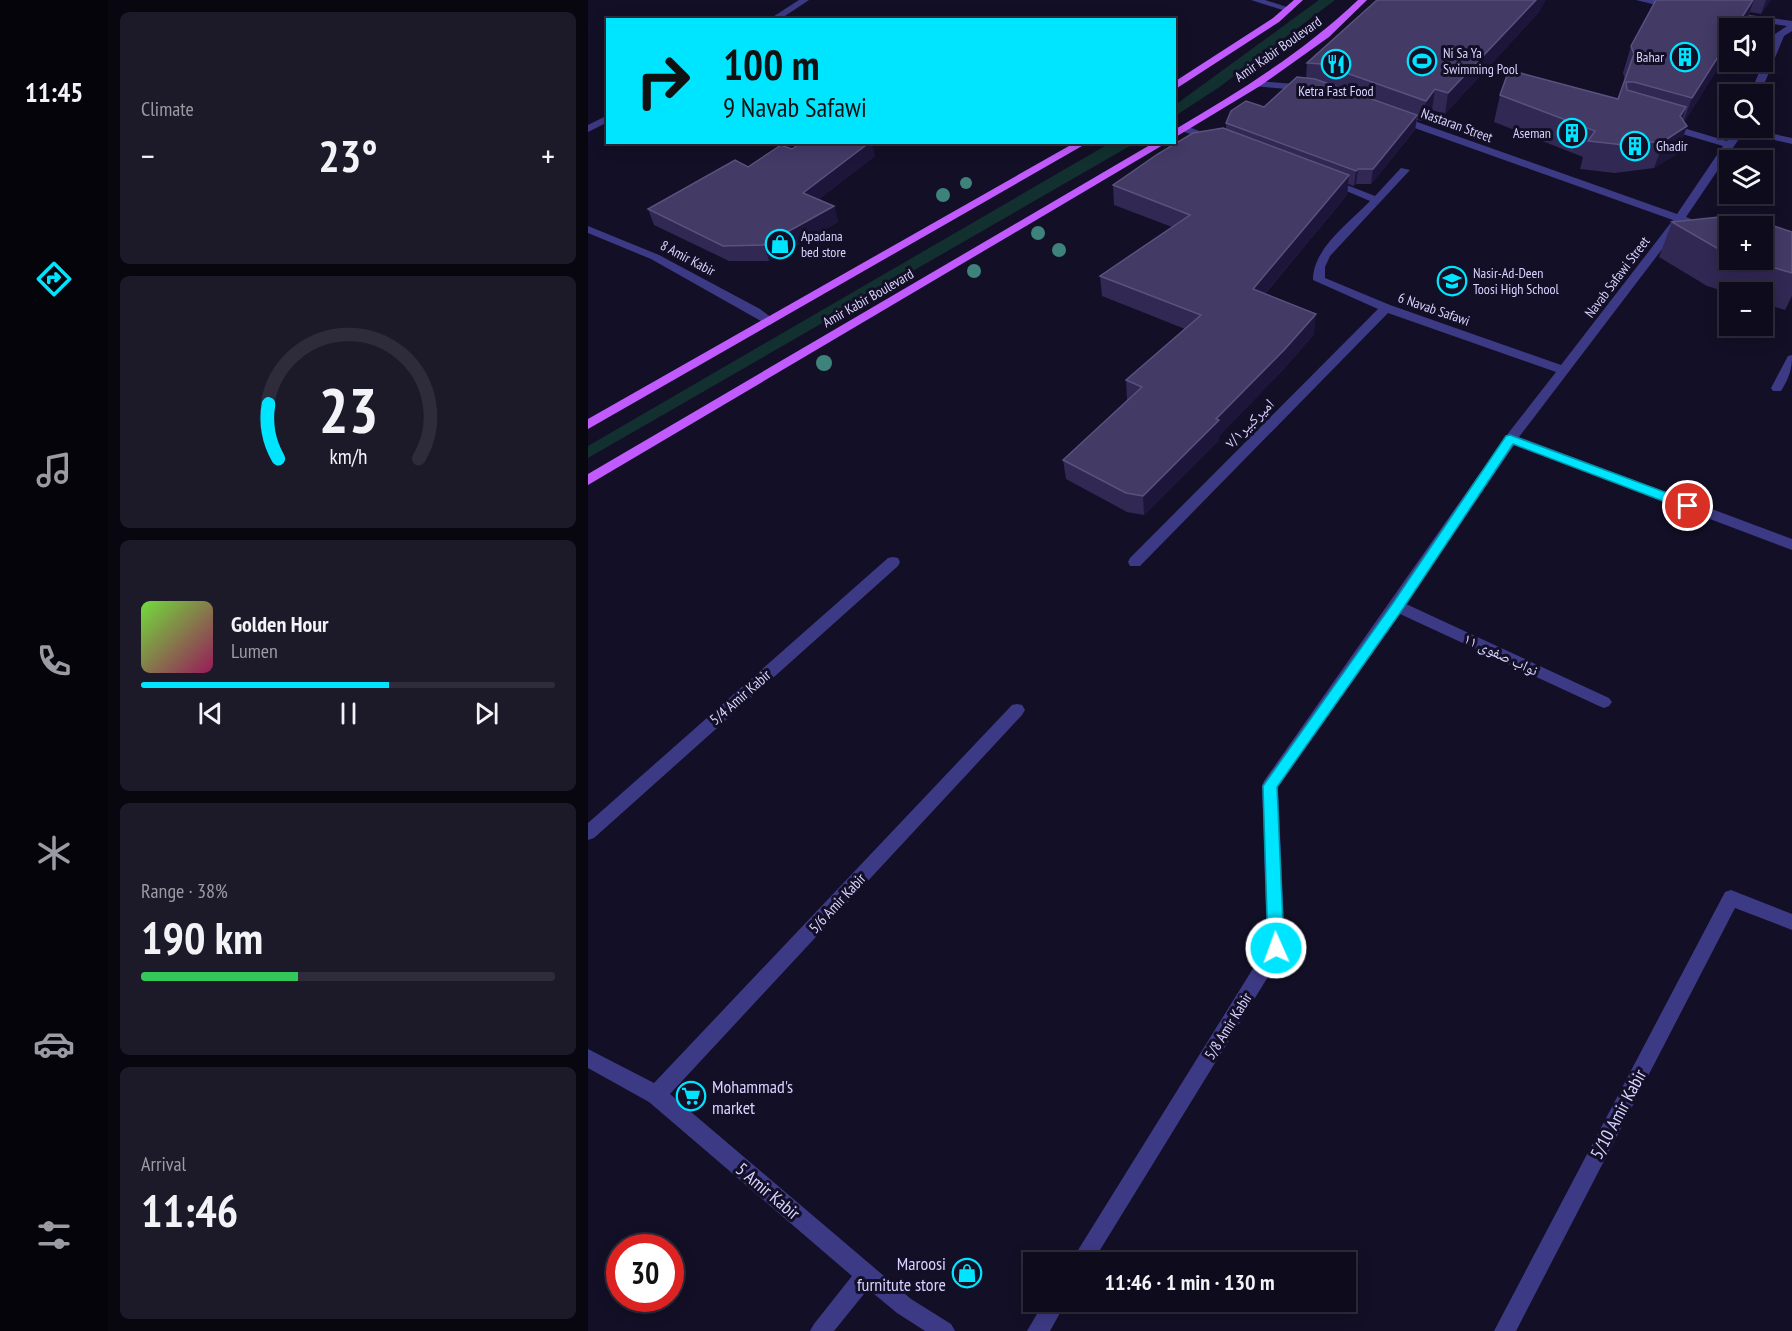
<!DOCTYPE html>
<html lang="en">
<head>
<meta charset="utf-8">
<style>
	:root { --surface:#0e0b1c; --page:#1c1929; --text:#f1f3f6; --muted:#9b9ba3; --line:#2e2b3b; --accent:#00e5ff }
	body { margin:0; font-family:"PT Sans Narrow","Noto Naskh Arabic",sans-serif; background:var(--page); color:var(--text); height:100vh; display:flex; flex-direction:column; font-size:22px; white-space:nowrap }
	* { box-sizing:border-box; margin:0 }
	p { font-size:20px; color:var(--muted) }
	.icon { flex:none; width:33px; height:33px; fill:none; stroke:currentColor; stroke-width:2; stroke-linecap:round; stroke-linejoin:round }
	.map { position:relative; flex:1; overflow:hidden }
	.drawer { display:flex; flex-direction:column; gap:12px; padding:12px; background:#08060f; width:480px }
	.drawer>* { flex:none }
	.banner { position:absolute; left:18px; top:18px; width:570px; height:126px; border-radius:0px; box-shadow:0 3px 15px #0003,0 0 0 2px var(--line); background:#00e5ff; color:#111; overflow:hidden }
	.tools { position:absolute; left:1131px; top:18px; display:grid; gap:12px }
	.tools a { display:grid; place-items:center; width:54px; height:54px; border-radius:0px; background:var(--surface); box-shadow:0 3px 15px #0003,0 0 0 2px var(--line); font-size:30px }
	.speed { position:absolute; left:18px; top:1234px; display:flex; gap:12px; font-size:30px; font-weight:700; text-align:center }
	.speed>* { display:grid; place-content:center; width:78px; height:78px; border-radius:50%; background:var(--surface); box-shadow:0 3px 15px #0003,0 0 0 2px var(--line); line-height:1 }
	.speed .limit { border:9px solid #d22; background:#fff; color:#111 }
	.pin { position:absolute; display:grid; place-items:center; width:51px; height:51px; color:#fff; margin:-26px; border:3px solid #fff; border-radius:50%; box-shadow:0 2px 6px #0007 }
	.me { position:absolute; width:66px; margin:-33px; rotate:358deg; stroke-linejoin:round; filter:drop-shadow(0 0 4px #0008) }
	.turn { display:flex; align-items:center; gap:21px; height:126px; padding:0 18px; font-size:27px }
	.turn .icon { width:78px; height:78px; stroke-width:2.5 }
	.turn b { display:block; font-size:42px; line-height:51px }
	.big { font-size:45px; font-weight:600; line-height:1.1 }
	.drawer .widget { flex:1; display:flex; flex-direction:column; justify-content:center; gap:9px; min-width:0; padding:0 21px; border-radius:9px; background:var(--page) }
	.drawer .dial { align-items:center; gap:0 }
	.dial svg { height:156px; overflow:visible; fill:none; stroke:var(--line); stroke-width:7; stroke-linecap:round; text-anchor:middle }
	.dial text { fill:var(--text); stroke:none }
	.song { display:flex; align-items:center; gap:18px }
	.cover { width:72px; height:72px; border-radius:9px; background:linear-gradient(135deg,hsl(100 70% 55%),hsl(330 70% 35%)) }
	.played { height:6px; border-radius:3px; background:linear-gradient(90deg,var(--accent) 60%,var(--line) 60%) }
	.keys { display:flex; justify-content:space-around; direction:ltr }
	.heat { display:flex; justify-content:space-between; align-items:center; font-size:33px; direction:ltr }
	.charge { height:9px; border-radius:4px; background:linear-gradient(90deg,#34c759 38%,var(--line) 0) }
	.trip { position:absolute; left:435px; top:1252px; width:333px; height:60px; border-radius:0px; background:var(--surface); box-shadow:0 3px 15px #0003,0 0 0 2px var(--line); font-weight:600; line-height:60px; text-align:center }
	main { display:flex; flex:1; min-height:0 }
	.menu { display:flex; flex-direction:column; width:108px; justify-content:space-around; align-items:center; background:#06040b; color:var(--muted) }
	.menu .icon { width:42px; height:42px }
	.menu .on { color:var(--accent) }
	.menu b { font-size:27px; color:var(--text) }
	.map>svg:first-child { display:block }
</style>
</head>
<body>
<main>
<nav class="menu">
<b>11:45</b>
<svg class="icon on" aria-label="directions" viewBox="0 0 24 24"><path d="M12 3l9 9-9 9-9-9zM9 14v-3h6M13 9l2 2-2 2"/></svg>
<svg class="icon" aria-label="music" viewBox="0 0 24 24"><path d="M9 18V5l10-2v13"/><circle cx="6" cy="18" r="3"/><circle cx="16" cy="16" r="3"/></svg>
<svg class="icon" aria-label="phone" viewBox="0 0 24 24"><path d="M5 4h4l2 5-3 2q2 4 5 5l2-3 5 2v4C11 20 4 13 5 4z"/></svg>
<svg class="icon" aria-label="climate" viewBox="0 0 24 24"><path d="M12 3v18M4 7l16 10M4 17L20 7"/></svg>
<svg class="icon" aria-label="car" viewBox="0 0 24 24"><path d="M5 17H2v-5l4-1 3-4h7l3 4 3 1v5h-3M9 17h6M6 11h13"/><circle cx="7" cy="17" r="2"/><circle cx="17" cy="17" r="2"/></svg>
<svg class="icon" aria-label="filters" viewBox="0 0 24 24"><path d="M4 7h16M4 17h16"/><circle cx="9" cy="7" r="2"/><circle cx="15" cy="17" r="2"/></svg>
</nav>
<section class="drawer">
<div class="widget"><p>Climate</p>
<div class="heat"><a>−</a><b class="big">23°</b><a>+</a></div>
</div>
<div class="widget dial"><svg viewBox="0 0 100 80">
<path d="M14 69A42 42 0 1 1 86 69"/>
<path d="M14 69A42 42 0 0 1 9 41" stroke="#00e5ff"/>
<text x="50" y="56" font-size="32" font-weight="700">23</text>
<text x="50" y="72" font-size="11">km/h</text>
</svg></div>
<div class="widget">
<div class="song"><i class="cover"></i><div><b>Golden Hour</b><p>Lumen</p></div></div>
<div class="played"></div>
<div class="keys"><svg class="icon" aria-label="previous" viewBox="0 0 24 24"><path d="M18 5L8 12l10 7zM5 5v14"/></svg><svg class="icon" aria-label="pause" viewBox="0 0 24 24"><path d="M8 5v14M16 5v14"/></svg><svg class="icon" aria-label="next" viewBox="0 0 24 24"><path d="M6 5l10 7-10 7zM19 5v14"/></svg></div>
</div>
<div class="widget"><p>Range · 38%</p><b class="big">190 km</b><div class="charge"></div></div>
<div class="widget"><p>Arrival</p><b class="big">11:46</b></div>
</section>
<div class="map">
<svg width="1204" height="1331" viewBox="0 0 1204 1331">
	<rect width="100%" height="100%" fill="#130f26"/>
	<g fill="#12302f">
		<polygon points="731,0 747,0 630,88 587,116 587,105"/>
		<polygon points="522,143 547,143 0,458 0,446"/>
	</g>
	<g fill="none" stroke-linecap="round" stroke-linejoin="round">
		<g fill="#3d3a85" fill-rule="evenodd">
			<polygon points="211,0 221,0 191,20 180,20"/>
			<polygon points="663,0 677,0 705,9 701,12"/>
			<polygon points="1048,0 1067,0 1089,6 1085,9"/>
			<polygon points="1142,12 1204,21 1204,31 1196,36 1172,94 1162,94 1187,34 1199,26 1139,17 1139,13"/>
			<polygon points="669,81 720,85 725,88 720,91 666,86 666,82"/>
			<polygon points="20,115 20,122 0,132 0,125"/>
			<path d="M807,117H815L1089,214L1135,146L1074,128V124H1082L1139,141L1148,128H1159L1204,138V144L1155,133L1098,217L1103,219V223H1094L931,437L1204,539V550L926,445L818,604L1021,698L1024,702L1021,706L1016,708L1011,706L812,614L690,787L697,948L694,954L504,1263H482L679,946L674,786L676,781L918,436L968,372L800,313L552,566H542L540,562L542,558L790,309L725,280C725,248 761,223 782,201L737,182L746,180L787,196L813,168L822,170L742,256L737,267V278L802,305L973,365L1085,220L807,121Z"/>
			<polygon points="593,127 601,127 632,139 627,142 593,131"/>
			<polygon points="0,226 71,255 172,309 188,321 182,325 178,324 63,259 0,233"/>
			<path d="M1204,355C1204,370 1201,378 1193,391H1185L1183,388L1200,356Z"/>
			<polygon points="305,557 310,558 312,562 310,566 6,838 0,840 0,823 300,558"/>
			<polygon points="429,704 434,705 437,710 434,715 82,1094 323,1299 363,1324 367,1331 337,1331 309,1313 280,1289 246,1331 222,1331 226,1324 264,1276 61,1102 0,1068 0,1049 66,1083 424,705"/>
			<polygon points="1143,890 1204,914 1204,930 1147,908 928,1331 906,1331 1137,892"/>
			<polygon points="456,1302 478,1302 462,1331 439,1331"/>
		</g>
		<g fill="#c25bff" fill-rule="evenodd">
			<polygon points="706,0 715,0 691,22 586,90 586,82 685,18"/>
			<path d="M770,0H779L741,37L672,86L586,138V130C652,91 714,53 770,0Z"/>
			<polygon points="488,142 501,142 0,429 0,419"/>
			<polygon points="567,142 580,142 0,485 0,474"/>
		</g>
	</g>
	<g fill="#3d827b">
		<circle cx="378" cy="183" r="6"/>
		<circle cx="355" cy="195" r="7"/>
		<circle cx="450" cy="233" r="7"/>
		<circle cx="471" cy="250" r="7"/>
		<circle cx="386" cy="271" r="7"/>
		<circle cx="236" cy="363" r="8"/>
	</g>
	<g fill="#312854" fill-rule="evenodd">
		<polygon points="1068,0 1183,0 1173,14 1162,12 1158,22 1142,28 1142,49 1096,122 1099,126 1089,154 1066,168 1027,173 992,169 995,157 906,122 912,95 1030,99 1037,79 1035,73 1043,46"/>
		<polygon points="952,11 857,114 844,110 834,121 829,120 827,130 783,184 768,184 766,186 760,184 759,195 677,294 726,334 696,369 631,436 631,440 556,515 539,512 478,479 475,460 539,400 538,380 597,329 514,296 512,276 584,227 526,205 525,185 638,129 638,123 676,107 718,78 719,63"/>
		<polygon points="287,156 231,199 246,206 250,222 181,261 141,261 66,225 60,209 160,167"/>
		<path d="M1141,216L1162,218L1204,232V296L1197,310L1174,303V292L1142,293L1119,286L1071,257L1084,222ZM1142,226H1174V260H1142Z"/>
	</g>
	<g fill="#1d163a">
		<polygon points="948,0 958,0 952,11 857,114 860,93"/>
		<polygon points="1165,0 1166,0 1158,22 1154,28 1147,28"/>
		<polygon points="1178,0 1183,0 1173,14"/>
		<polygon points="1142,38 1142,49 1094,125 1104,98"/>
		<polygon points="847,89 844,110 834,121 838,101"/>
		<polygon points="1098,107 1089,133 1099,126 1089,154 1066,168 1076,141"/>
		<polygon points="829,115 827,130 783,184 785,169"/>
		<polygon points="282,142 284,142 287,156 219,208 215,193"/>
		<polygon points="770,169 768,184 766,186 768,171"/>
		<polygon points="761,175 759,195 664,309 665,289"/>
		<polygon points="246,206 250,222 181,261 176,245"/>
		<polygon points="728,314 726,334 696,369 631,436 631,440 556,515 555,496"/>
	</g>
	<g fill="#433a66" stroke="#5a527e" stroke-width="1.5">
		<polygon points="789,0 948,0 860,93 847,89 838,101 733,64 719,63"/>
		<polygon points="1068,0 1165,0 1147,28 1142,28 1142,38 1104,98 1046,82 1038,82 1039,90 1098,107 1092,116 1099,126 1076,141 1036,145 1000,141 1007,131 912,95 921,70 1030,99 1046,54 1043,46"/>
		<polygon points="709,77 727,79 829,115 785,169 770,169 768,171 638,123 643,111 658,101 676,107"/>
		<polygon points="635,128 761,175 665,289 728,314 697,349 628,419 631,420 555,496 538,493 475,460 554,387 538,380 613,315 512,276 602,215 525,185 570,154 605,133"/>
		<polygon points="214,142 282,142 215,193 246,206 176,245 135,246 60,209 147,160 160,167 193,145 204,149"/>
		<polygon points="1141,216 1162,218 1204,232 1204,273 1160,260 1174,260 1174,226 1142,226 1142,254 1134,251 1084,222"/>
	</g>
	<polygon fill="#00e5ff" stroke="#0095a6" stroke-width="1.5" points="922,435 1104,502 1106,506 1104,509 1096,509 925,444 814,610 689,787 696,948 694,954 688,956 683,954 680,948 675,786 805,603 918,436"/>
	<defs>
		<g id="building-ring" transform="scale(1.5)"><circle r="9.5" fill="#130f26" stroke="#00e5ff" stroke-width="1.5"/><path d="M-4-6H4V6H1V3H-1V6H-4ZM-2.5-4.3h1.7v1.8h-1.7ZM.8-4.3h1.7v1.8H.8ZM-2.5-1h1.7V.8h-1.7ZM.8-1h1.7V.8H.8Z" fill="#00e5ff"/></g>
		<g id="stadium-ring" transform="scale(1.5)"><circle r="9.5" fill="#130f26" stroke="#00e5ff" stroke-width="1.5"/><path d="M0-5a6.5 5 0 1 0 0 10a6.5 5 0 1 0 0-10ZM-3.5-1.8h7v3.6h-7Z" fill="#00e5ff"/></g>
		<g id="restaurant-ring" transform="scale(1.5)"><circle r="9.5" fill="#130f26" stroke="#00e5ff" stroke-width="1.5"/><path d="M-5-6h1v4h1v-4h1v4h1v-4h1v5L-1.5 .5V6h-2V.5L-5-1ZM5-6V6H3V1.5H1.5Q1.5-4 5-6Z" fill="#00e5ff"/></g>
		<g id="shop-ring" transform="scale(1.5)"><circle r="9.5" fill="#130f26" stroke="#00e5ff" stroke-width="1.5"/><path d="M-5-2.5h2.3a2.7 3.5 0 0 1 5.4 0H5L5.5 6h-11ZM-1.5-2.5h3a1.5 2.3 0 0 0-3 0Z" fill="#00e5ff"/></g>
		<g id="school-ring" transform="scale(1.5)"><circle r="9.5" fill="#130f26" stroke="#00e5ff" stroke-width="1.5"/><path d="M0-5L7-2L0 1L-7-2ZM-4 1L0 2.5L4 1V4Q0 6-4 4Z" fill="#00e5ff"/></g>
		<g id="supermarket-ring" transform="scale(1.5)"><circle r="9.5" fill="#130f26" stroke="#00e5ff" stroke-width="1.5"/><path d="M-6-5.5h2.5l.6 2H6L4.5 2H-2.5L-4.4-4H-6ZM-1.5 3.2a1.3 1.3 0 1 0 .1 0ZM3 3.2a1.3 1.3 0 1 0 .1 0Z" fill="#00e5ff"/></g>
	</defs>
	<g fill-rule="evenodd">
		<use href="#building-ring" x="1097" y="57"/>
		<use href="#stadium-ring" x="834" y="61"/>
		<use href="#restaurant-ring" x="748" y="64"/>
		<use href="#building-ring" x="984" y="133"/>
		<use href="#building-ring" x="1047" y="146"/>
		<use href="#shop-ring" x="192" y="244"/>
		<use href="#school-ring" x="864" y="281"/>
		<use href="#supermarket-ring" x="103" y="1096"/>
		<use href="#shop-ring" x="379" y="1273"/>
	</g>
	<g text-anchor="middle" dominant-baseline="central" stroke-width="6" stroke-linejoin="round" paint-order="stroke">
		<g font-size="14" fill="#d9d4ff" stroke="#130f26">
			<text transform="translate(690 49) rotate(-35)">Amir Kabir Boulevard</text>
			<text transform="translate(869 125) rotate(20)">Nastaran Street</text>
			<text transform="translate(100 258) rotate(28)">8 Amir Kabir</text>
			<text transform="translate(1029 277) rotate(-53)">Navab Safawi Street</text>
			<text transform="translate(280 298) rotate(-30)">Amir Kabir Boulevard</text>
			<text transform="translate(846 309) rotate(19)">6 Navab Safawi</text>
		</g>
		<g font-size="14" fill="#d9d4ff" stroke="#130f26" text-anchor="start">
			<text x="855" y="53">Ni Sa Ya<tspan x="855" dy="16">Swimming Pool</tspan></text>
			<text x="1076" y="57" text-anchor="end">Bahar</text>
			<text x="748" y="91" text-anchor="middle">Ketra Fast Food</text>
			<text x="963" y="133" text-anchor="end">Aseman</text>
			<text x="1068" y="146">Ghadir</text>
			<text x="213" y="236">Apadana<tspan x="213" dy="16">bed store</tspan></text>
			<text x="885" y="273">Nasir-Ad-Deen<tspan x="885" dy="16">Toosi High School</tspan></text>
		</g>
		<g font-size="15" fill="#d9d4ff" stroke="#130f26">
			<text transform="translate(661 423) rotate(-45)">امیرکبیر۷/۱</text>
			<text transform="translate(913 654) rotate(25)">نواب صفوی ۱۱</text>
			<text transform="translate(152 697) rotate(-41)">5/4 Amir Kabir</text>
			<text transform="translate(249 903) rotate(-47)">5/6 Amir Kabir</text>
			<text transform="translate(640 1026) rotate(-58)">5/8 Amir Kabir</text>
		</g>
		<g font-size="18" fill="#d9d4ff" stroke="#130f26" text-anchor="start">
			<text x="124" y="1086">Mohammad's<tspan x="124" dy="21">market</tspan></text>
			<text x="358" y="1263" text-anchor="end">Maroosi<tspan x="358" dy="21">furnitute store</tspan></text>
		</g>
		<g font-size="18" fill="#d9d4ff" stroke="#130f26">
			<text transform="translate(1030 1114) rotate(-62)">5/10 Amir Kabir</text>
			<text transform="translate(180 1191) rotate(40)">5 Amir Kabir</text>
		</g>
	</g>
</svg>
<div class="tools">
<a><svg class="icon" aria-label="sound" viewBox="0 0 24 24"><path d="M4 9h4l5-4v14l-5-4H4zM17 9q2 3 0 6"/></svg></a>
<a><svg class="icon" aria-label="search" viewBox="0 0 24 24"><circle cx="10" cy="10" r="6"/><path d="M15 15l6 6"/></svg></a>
<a><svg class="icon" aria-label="layers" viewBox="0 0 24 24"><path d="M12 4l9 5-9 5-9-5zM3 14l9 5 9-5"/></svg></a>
<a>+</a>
<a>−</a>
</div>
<div class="speed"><div class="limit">30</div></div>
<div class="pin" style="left:1100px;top:506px;background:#d93025"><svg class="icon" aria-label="arrive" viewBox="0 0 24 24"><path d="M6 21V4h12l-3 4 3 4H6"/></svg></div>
<svg class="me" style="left:688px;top:948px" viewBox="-20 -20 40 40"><circle r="17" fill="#00e5ff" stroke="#fff" stroke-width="3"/><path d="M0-11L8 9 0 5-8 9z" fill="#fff"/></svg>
<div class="trip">11:46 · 1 min · 130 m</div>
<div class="banner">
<div class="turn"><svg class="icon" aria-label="right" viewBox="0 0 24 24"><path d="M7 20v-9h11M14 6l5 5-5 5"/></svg><div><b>100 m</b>9 Navab Safawi</div></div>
</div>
</div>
</main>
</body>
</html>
